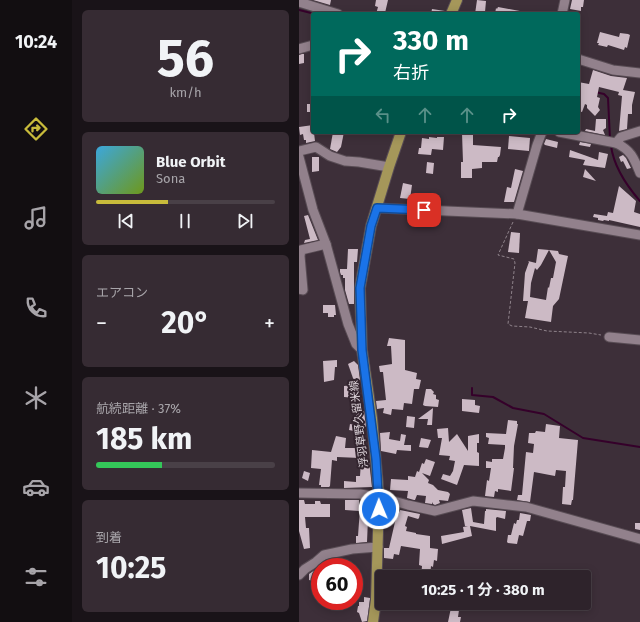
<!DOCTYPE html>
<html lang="ja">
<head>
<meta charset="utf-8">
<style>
	:root { --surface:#2e232b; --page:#362b33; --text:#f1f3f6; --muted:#a7a4a9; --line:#494047; --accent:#c8bb3b }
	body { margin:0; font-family:"Fira Sans","Noto Sans JP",sans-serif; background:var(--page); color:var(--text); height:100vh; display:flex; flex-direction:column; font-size:15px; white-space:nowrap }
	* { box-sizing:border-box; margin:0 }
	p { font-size:13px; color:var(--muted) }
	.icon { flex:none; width:22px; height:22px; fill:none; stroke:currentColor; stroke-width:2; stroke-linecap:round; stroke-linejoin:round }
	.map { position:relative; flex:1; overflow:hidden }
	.sheet { display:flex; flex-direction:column; gap:10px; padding:10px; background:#191318; width:227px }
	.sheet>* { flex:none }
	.guide { position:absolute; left:12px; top:12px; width:269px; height:122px; border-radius:4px; box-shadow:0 2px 10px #0003,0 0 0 1px var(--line); background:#00695c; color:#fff; overflow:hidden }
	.speed { position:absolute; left:12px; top:558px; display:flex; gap:8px; font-size:20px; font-weight:700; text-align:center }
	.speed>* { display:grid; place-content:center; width:52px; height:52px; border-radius:50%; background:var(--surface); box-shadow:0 2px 10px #0003,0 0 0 1px var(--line); line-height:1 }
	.speed .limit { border:6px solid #d22; background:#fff; color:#111 }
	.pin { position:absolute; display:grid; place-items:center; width:34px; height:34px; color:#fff; margin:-17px; border-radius:8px; box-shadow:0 2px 6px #0006 }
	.me { position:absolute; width:44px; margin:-22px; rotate:359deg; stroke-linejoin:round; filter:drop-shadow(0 0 3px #0008) }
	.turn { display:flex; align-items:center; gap:14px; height:84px; padding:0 16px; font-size:18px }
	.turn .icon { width:52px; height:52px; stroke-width:2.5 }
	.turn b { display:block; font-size:28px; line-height:34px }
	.lanes { display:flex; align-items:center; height:38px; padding:0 16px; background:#0003; justify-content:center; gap:20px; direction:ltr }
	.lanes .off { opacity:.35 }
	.big { font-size:30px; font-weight:700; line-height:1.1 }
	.sheet .widget { flex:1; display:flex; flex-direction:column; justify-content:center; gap:6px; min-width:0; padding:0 14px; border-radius:6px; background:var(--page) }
	.sheet .dial { align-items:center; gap:0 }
	.dial b { font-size:52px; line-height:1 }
	.song { display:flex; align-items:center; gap:12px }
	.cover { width:48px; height:48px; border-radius:6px; background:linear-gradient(135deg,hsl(200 70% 55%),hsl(80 70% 35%)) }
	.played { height:4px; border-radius:2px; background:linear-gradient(90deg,var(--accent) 40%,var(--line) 40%) }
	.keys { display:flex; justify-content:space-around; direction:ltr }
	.heat { display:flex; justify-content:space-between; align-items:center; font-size:22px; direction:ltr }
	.charge { height:6px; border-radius:3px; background:linear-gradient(90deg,#34c759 37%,var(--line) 0) }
	.trip { position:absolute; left:76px; top:570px; width:216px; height:40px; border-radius:4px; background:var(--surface); box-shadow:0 2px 10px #0003,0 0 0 1px var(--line); font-weight:700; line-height:40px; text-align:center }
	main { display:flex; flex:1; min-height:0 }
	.tab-bar { display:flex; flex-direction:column; width:72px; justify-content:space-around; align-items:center; background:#120e11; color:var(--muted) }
	.tab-bar .icon { width:28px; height:28px }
	.tab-bar .current { color:var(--accent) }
	.tab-bar b { font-size:18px; color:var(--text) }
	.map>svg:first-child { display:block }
</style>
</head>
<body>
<main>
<nav class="tab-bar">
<b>10:24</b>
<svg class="icon current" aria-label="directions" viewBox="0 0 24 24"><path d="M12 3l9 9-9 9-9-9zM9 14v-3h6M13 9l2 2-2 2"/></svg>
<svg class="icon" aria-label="music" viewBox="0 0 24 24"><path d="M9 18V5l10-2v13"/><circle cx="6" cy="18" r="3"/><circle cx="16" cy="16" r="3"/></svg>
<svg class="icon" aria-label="phone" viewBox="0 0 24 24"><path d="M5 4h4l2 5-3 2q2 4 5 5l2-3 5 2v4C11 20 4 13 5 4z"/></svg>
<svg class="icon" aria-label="climate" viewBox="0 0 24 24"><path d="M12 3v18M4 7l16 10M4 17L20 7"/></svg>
<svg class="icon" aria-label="car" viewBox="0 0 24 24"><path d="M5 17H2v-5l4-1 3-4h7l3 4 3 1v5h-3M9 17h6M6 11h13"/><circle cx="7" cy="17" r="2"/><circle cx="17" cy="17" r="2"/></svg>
<svg class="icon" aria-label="filters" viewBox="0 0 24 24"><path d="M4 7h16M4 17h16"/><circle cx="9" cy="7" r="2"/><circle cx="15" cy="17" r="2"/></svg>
</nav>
<section class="sheet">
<div class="widget dial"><b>56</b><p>km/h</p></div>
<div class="widget">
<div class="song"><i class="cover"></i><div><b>Blue Orbit</b><p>Sona</p></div></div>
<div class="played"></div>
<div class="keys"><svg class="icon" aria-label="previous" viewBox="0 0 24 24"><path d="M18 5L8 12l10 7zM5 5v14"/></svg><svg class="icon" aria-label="pause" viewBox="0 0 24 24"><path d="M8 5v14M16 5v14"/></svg><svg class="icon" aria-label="next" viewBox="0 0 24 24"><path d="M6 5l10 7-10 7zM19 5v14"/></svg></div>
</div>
<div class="widget"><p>エアコン</p>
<div class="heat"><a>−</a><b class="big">20°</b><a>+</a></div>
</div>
<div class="widget"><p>航続距離 · 37%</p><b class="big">185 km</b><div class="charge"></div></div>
<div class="widget"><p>到着</p><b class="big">10:25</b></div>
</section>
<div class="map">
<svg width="341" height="622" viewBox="0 0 341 622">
	<rect width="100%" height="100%" fill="#3d2f39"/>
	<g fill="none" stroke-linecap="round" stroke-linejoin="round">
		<g stroke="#35002a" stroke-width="2">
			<polyline points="0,10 16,14"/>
			<polyline points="296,92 305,94 309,98 311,139"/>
			<path d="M312,146C315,167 327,185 341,201"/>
			<polyline points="173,388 173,395 194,397 214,408 245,414 284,438 341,447"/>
		</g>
	</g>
	<g fill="#ccbac5">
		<polygon points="14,0 32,0 31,5"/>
		<polygon points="77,0 89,0 86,13 77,14 79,7 76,6"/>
		<polygon points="178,0 187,1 186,12 183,12 183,14 176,14"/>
		<polygon points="273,0 285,0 284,7 282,7 282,11 271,9"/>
		<polygon points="199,7 226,12 226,14 196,14 197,8 198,9"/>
		<polygon points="133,9 146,11 146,14 132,14"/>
		<polygon points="301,32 320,37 321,33 329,34 331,35 328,48 326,47 325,50 309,45 308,47 299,45 300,43 298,43"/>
		<polygon points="3,54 5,54 5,63 0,64 0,55"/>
		<polygon points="294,70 312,76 328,78 324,90 336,92 333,105 333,114 329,114 328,129 320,131 323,96 319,95 320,92 300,87 298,97 301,98 299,107 301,110 296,116 288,108 288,105 286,104 283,112 279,111 279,82 290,84"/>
		<rect x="8" y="104" width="6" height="8"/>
		<polygon points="297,119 307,119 307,128 304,130 306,135 286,131 287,129 296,131"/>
		<polygon points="14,125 16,141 7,143 7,140 5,140 4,134 1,135 0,127"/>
		<polygon points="34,132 45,132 42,147 38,152 31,149"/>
		<polygon points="163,133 174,134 174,145 202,147 201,155 200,157 199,157 198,162 183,162 183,168 173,169 173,178 162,178 162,162 164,162"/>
		<polygon points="210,136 231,138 230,151 209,149"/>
		<polygon points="130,137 138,138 138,137 145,137 144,150 133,149 132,155 119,154 120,148 122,148 123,138 130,139"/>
		<polygon points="247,139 259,142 258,148 246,145 245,144"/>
		<polygon points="281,142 292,144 291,147 280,145"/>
		<polygon points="271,150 299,160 300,152 309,154 306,168 284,165 286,160 270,157"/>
		<polygon points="324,155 327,158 332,168 328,169 324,161 322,162 320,157"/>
		<polygon points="13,157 20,157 20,171 13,172"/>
		<polygon points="128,162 135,163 134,174 127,173"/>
		<polygon points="216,169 224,171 215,202 205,202 208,187 212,188"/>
		<polygon points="286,169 297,181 284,177"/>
		<polygon points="104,183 113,185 111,199 101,198"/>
		<polygon points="320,186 337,201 335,212 341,214 341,227 310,220 310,221 305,220 304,221 299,220 299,218 294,217 295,214 308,216 309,212 314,213"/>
		<polygon points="9,215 19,240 5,243 6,240 11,239 5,216"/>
		<polygon points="212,232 221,233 220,253 209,252"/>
		<polygon points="49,249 59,249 58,262 55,262 55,304 50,304 46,290 46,278 44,278 44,275 42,275 41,272 41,269 48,269"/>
		<polygon points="239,249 250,250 242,265 238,270 236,268 232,283 231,297 247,300 249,287 250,288 252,278 254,278 257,262 250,250 259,251 260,254 269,256 260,299 254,306 252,322 226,318 229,301 224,301 226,273 230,262 229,261 237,263"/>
		<polygon points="24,305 36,305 37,315 35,315 35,317 29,317 29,313 24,313"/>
		<polygon points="90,338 106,340 106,370 118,373 117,379 122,380 120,389 115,389 113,404 105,403 104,410 93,409 92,415 84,413 85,408 78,409 77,401 87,400 84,372 81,372 80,366 93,364 92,346 88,346"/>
		<polygon points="38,360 38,367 36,367 35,380 25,382 24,361"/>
		<polygon points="55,361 59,365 61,380 55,381 49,364"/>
		<polygon points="55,385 56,398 45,397 45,386"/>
		<polygon points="127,389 132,389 135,392 134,394 137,395 137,399 140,400 139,407 126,406 124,405"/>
		<polygon points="163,399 176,400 176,405 181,406 180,413 163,411"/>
		<polygon points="134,408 133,425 128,425 129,419 119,419"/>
		<polygon points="57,411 65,411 67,427 57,427"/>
		<polygon points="108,416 116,417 115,428 107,427"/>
		<polygon points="209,420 218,421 218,424 219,424 215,446 214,468 215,468 212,491 199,489 199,492 196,491 195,497 186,496 188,480 190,481 192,468 187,468 187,461 193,462 193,459 204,459 206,448 206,445 189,444 190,438 187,437 187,433 207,434"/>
		<polygon points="51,424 56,425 55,431 50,430"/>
		<polygon points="247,424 261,426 260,438 279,440 274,500 273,500 272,505 263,504 264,487 266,487 267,471 257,470 256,476 235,472 231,502 218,500 219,495 223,495 227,452 234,453 235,444 229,443 230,433 236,433 237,431 246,432"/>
		<polygon points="149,428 150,442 158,434 169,451 169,436 180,434 180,443 178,443 178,452 180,453 180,466 165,465 158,485 142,479 144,474 151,476 154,471 156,461 150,460 151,456 140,455 143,438 139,438 138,429"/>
		<polygon points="91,432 90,439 101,441 102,434 107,435 105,445 112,445 112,451 98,450 97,454 82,451 81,433"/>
		<polygon points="37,436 47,438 46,448 61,448 61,458 38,457 38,461 33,460 31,486 30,487 22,487 22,485 20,485 22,469 12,468 13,450 32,452"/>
		<polygon points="122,438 132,440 129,448 120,447"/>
		<polygon points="127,459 136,462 131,476 123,473 130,480 129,483 134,485 139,490 149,492 151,494 149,501 140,500 141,503 136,505 134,504 134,502 133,504 126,503 127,496 118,495 116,500 115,500 108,498 109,491 91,490 92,479 109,480 109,476 116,477 118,471 120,472 123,463 125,464"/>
		<polygon points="70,461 73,487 45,488 45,481 57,482 57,476 61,476 62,462"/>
		<polygon points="5,471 11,473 9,481 3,478"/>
		<polygon points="0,500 5,500 6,504 16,504 16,501 21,501 22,504 31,504 31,517 6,517 7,528 10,528 11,548 5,549 0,531"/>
		<polygon points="46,500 60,500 60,511 46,510"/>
		<polygon points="61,508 71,509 70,519 69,519 68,542 57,543 57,536 59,536"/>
		<polygon points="172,508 174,522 185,524 186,511 187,511 187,509 207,511 206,519 198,517 197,518 197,531 171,526 173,536 143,544 142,536 165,532 164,527 169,526 166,526 163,510"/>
		<polygon points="101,510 121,514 120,518 119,519 109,516 106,526 108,527 107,531 117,533 117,534 131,536 131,548 139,549 138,561 135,560 134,567 132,566 131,577 122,577 123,566 120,565 121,549 102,546 100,555 95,554 94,559 85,558 85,548 90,548 96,522"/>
		<polygon points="221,513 232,515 231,521 228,521 224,536 220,535 218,544 209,543 208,542 209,535 212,535 215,523 217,524 218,520 220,520"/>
		<polygon points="336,523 341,523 341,530 336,529"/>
		<polygon points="20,567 21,568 21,583 10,580 10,574"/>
		<polygon points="65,597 71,598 71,599 68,621 63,622 60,613 58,612 59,606 60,606 60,602 65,602"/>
		<polygon points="153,603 161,603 159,617 162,617 161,622 149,622"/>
	</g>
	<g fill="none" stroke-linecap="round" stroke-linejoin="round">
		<g stroke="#584c54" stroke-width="11">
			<g id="minor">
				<polyline points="0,2 39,14"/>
				<polyline points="263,14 266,0"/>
				<polyline points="0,49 14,45"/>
				<polyline points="279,59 314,70 341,73"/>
				<path d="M260,132L317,143C332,150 335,158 341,173"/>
				<polyline points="317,143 322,137 341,131"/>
				<polyline points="0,151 17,147 31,156 46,161 60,162 90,167"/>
				<polyline points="0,157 14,210 27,244 49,324 57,344 63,350"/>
				<polyline points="78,208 218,214 341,235"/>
				<polyline points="218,214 238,145 243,132"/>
				<polyline points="0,289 4,290 1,256 2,250 27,244"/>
				<polyline points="310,337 341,340"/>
				<polyline points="0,493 61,494 80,497 109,505 136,511 174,501 227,507 341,539"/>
				<polyline points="0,575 6,569 17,562 25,555 53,549 79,547"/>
			</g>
		</g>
		<g stroke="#584c54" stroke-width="12">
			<g id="major">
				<polyline points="152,14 158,0"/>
				<polyline points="74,622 77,600 80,497 73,418 63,350 61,288 72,226 90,167 102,132"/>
			</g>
		</g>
		<polyline stroke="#8f838b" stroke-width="1" stroke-dasharray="3 2" stroke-linecap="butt" points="214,222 199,255 215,259 216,263 209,324 213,326 231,327 248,331 290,333 302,335"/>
		<use href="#minor" stroke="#92818c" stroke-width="9"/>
		<use href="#major" stroke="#a5975a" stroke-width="10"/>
	</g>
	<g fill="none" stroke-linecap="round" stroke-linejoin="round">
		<g stroke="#114b97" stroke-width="10">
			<polyline id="route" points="80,509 77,459 63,350 61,288 72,226 78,208 125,210"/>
		</g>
		<use href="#route" stroke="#1a73e8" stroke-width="7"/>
	</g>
	<g text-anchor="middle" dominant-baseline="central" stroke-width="4" stroke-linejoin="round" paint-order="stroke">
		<g font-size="11" fill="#ddd4da" stroke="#33252f">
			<text transform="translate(60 424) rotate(-97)">浮羽草野久留米線</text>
		</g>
	</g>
</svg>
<div class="speed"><div class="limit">60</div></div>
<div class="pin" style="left:125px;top:210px;background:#d93025"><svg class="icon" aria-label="arrive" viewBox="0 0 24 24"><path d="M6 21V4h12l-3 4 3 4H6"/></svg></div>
<svg class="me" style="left:80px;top:509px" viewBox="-20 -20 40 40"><circle r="17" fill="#1a73e8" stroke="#fff" stroke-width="3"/><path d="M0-11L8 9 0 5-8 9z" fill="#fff"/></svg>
<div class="trip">10:25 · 1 分 · 380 m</div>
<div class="guide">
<div class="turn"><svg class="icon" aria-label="right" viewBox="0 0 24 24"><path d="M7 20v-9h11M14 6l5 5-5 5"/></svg><div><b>330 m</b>右折</div></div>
<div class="lanes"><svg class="icon off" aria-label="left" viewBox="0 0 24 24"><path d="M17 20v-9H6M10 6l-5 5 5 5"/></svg><svg class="icon off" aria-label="ahead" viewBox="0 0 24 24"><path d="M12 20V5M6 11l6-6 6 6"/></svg><svg class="icon off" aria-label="ahead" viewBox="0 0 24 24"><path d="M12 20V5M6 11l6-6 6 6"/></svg><svg class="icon" aria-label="right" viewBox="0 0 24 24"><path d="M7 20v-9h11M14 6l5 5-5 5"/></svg></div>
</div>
</div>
</main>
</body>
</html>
